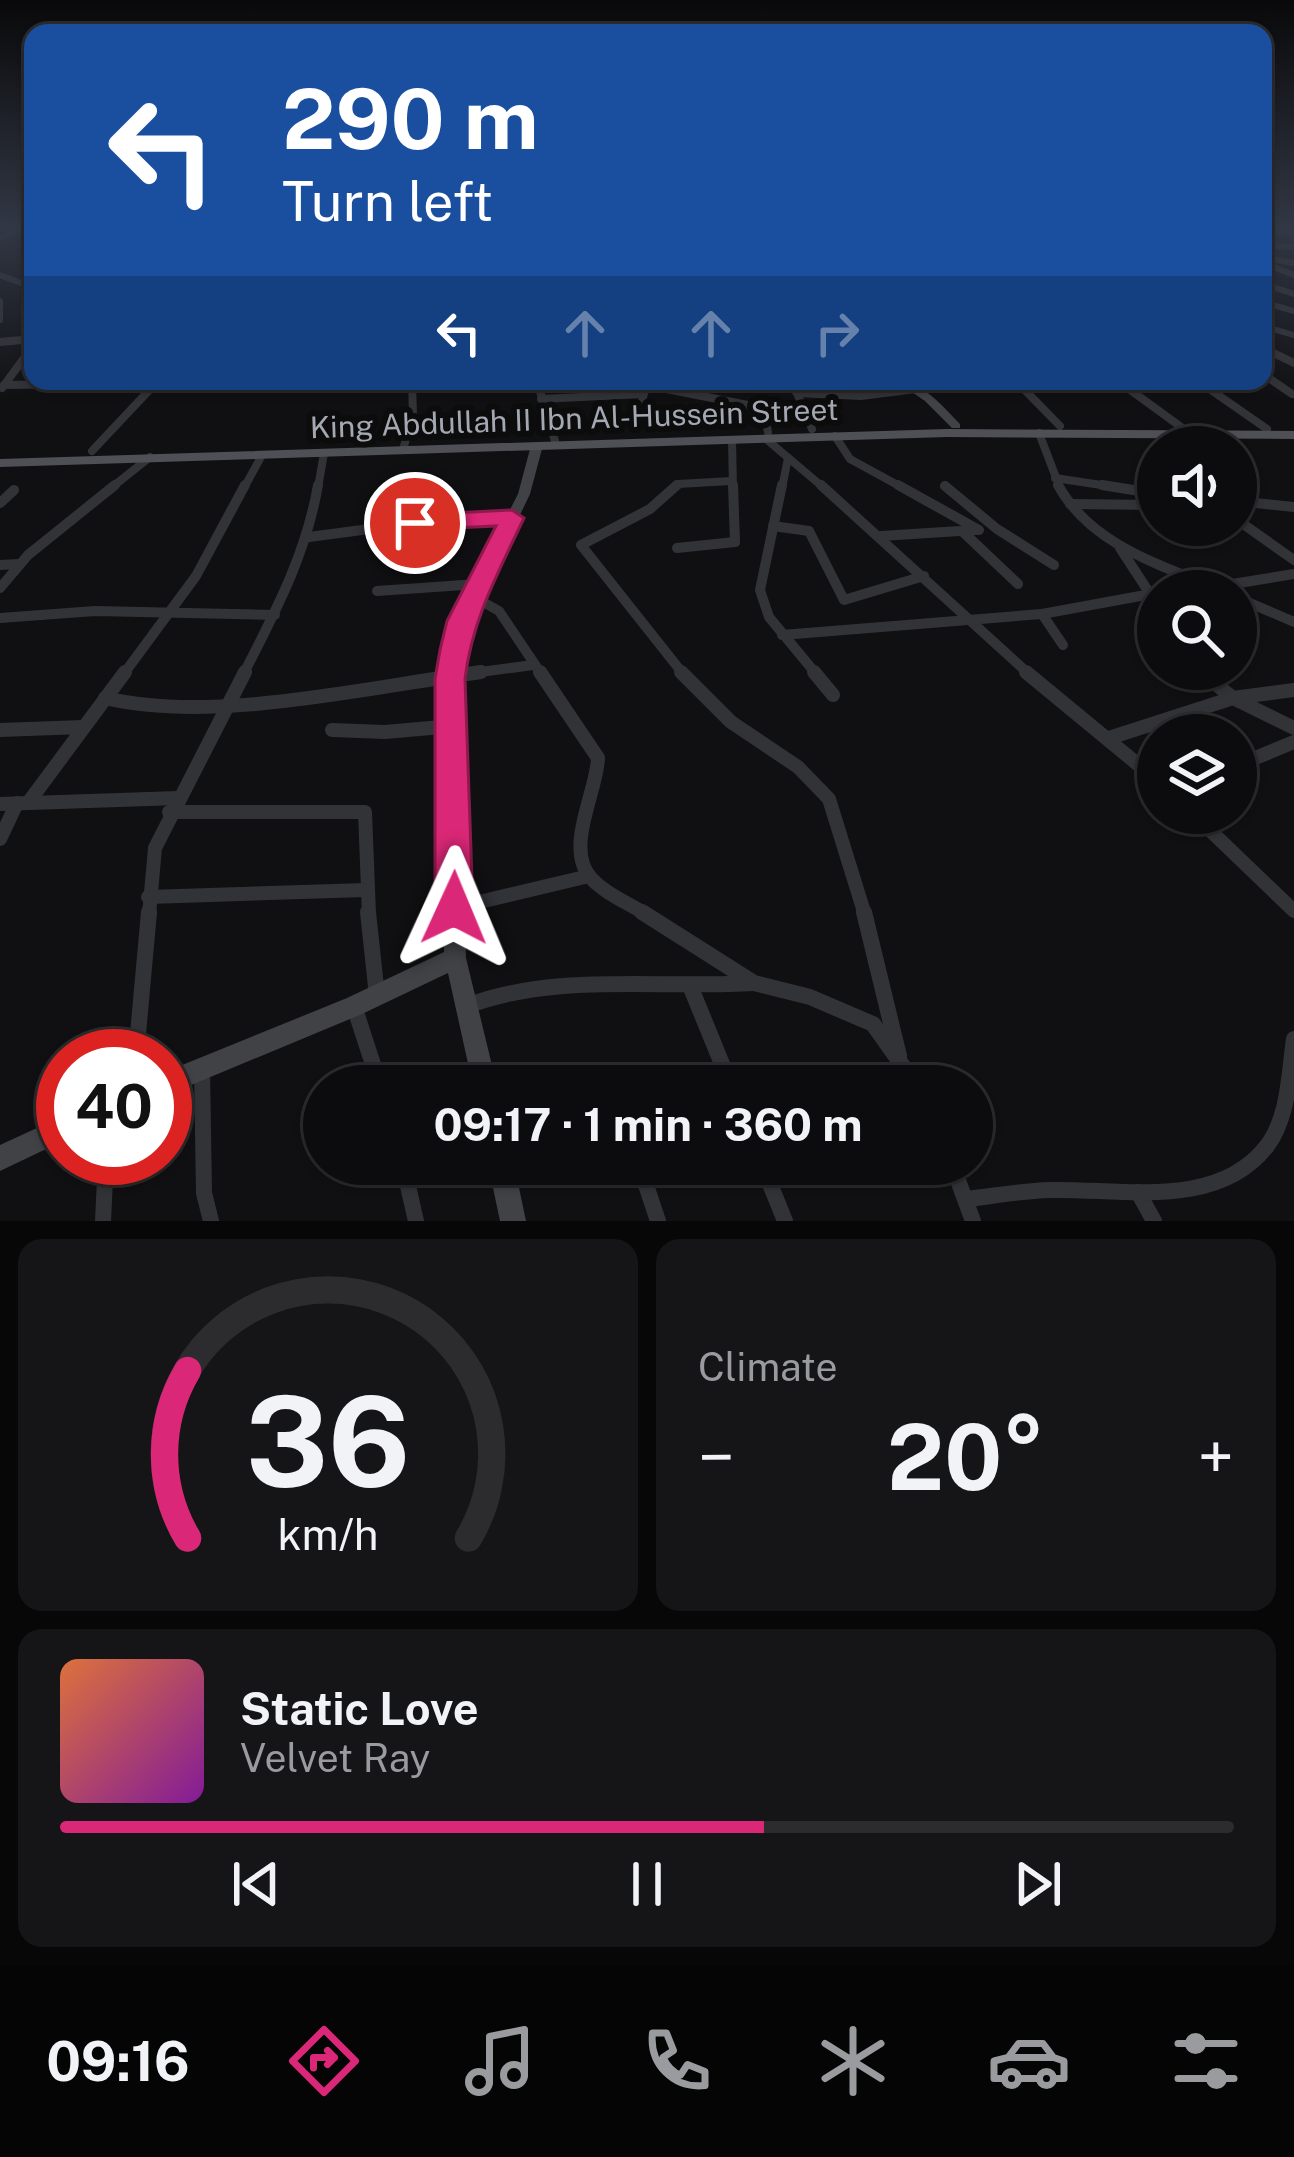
<!DOCTYPE html>
<html lang="en">
<head>
<meta charset="utf-8">
<style>
	:root { --surface:#0c0c0e; --page:#151517; --text:#f1f3f6; --muted:#9a9b9e; --line:#2c2c2e; --accent:#db2777 }
	body { margin:0; font-family:"Public Sans",sans-serif; background:var(--page); color:var(--text); height:100vh; display:flex; flex-direction:column; font-size:45px; white-space:nowrap }
	* { box-sizing:border-box; margin:0 }
	p { font-size:39px; color:var(--muted) }
	.icon { flex:none; width:66px; height:66px; fill:none; stroke:currentColor; stroke-width:2; stroke-linecap:round; stroke-linejoin:round }
	.map { position:relative; height:1221px; overflow:hidden }
	.panel { display:flex; flex-direction:column; gap:18px; padding:18px; background:#070708; flex:1 }
	.panel>* { flex:none }
	.banner { position:absolute; left:24px; top:24px; width:1248px; height:366px; border-radius:24px; box-shadow:0 3px 9px #0004,0 0 0 3px var(--line); background:#1a4fa0; color:#fff; overflow:hidden }
	.buttons { position:absolute; left:1137px; top:426px; display:grid; gap:24px }
	.buttons a { display:grid; place-items:center; width:120px; height:120px; border-radius:50%; background:var(--surface); box-shadow:0 3px 9px #0004,0 0 0 3px var(--line); font-size:60px }
	.speed { position:absolute; left:36px; top:1029px; display:flex; gap:24px; font-size:60px; font-weight:700; text-align:center }
	.speed>* { display:grid; place-content:center; width:156px; height:156px; border-radius:50%; background:var(--surface); box-shadow:0 3px 9px #0004,0 0 0 3px var(--line); line-height:1 }
	.speed .limit { border:18px solid #d22; background:#fff; color:#111 }
	.pin { position:absolute; display:grid; place-items:center; width:102px; height:102px; color:#fff; margin:-51px; border:6px solid #fff; border-radius:50%; box-shadow:0 3px 12px #0007 }
	.me { position:absolute; width:132px; margin:-66px; rotate:1deg; stroke-linejoin:round; filter:drop-shadow(0 0 9px #0008) }
	.turn { display:flex; align-items:center; gap:42px; height:252px; padding:0 60px; font-size:54px }
	.turn .icon { width:156px; height:156px; stroke-width:2.5 }
	.turn b { display:block; font-size:84px; line-height:102px }
	.lanes { display:flex; align-items:center; height:114px; padding:0 60px; background:#0003; justify-content:center; gap:60px; direction:ltr }
	.lanes .off { opacity:.35 }
	.big { font-size:90px; font-weight:700; line-height:1.1 }
	.panel .card { flex:1; display:flex; flex-direction:column; justify-content:center; gap:18px; min-width:0; padding:0 42px; border-radius:24px; background:var(--page) }
	.panel .dial { align-items:center; gap:0 }
	.dial svg { height:312px; overflow:visible; fill:none; stroke:var(--line); stroke-width:7; stroke-linecap:round; text-anchor:middle }
	.dial text { fill:var(--text); stroke:none }
	.song { display:flex; align-items:center; gap:36px }
	.cover { width:144px; height:144px; border-radius:18px; background:linear-gradient(135deg,hsl(20 70% 55%),hsl(290 70% 35%)) }
	.played { height:12px; border-radius:6px; background:linear-gradient(90deg,var(--accent) 60%,var(--line) 60%) }
	.keys { display:flex; justify-content:space-around; direction:ltr }
	.heat { display:flex; justify-content:space-between; align-items:center; font-size:66px; direction:ltr }
	.panel .tiles { flex:1; display:grid; gap:18px; grid-template-columns:1fr 1fr }
	.card:last-child { grid-column:span 2 }
	.trip { position:absolute; left:303px; top:1065px; width:690px; height:120px; border-radius:60px; background:var(--surface); box-shadow:0 3px 9px #0004,0 0 0 3px var(--line); font-weight:700; line-height:120px; text-align:center }
	.tabs { display:flex; height:192px; justify-content:space-around; align-items:center; background:#050506; color:var(--muted) }
	.tabs .icon { width:84px; height:84px }
	.tabs .current { color:var(--accent) }
	.tabs b { font-size:54px; color:var(--text) }
	.map>svg:first-child { display:block }
</style>
</head>
<body>
<div class="map">
<svg width="1294" height="1221" viewBox="0 0 1294 1221">
	<rect width="100%" height="100%" fill="#101012"/>
	<g fill="none" stroke-linecap="round" stroke-linejoin="round">
		<g stroke="#323337" stroke-width="6">
			<polyline points="1263,231 1294,233"/>
			<polyline points="0,238 21,228"/>
			<polyline points="1263,245 1294,247"/>
			<polyline points="1266,258 1294,263"/>
			<polyline points="1263,263 1294,275"/>
			<polyline points="0,275 26,285 33,295"/>
			<polyline points="1263,284 1294,294"/>
			<polyline points="0,301 0,320"/>
			<polyline points="1263,302 1294,311"/>
			<polyline points="1263,326 1294,335"/>
			<polyline points="0,342 33,339"/>
		</g>
		<g stroke="#323337" stroke-width="8">
			<polyline points="0,342 22,340"/>
			<polyline points="1263,348 1294,363"/>
			<polyline points="1263,374 1292,394"/>
			<polyline points="537,381 555,441"/>
			<polyline points="785,381 797,393 812,429"/>
			<polyline points="1016,381 1060,426"/>
			<polyline points="1118,381 1181,427"/>
			<polyline points="1198,381 1267,429"/>
			<polyline points="412,384 444,381"/>
			<polyline points="4,385 156,383 288,389 352,381"/>
			<polyline points="646,385 763,408 768,432"/>
			<polyline points="2,388 33,346"/>
			<polyline points="797,393 861,396 916,389"/>
			<polyline points="541,399 643,394"/>
			<polyline points="638,416 645,390"/>
			<polyline points="1039,433 1060,488"/>
			<polyline points="835,436 850,459 903,488"/>
			<polyline points="766,439 824,488"/>
			<polyline points="732,440 733,488"/>
			<polyline points="404,446 413,415 412,381"/>
			<polyline points="92,451 156,383"/>
			<polyline points="1055,478 1121,488"/>
			<polyline points="111,488 150,457"/>
			<polyline points="244,488 262,455"/>
			<polyline points="318,488 324,453"/>
			<polyline points="673,488 678,484 731,481"/>
			<polyline points="782,488 788,458"/>
		</g>
		<g stroke="#323337" stroke-width="10">
			<polyline points="677,485 650,509 581,545 684,675"/>
			<polyline points="782,485 760,590 769,617 817,675"/>
			<polyline points="821,485 1030,675"/>
			<polyline points="898,485 979,530"/>
			<path d="M1058,485C1091,546 1164,566 1223,591"/>
			<polyline points="1102,485 1158,494"/>
			<polyline points="945,486 997,529 1054,565"/>
			<polyline points="1236,501 1294,507"/>
			<polyline points="0,503 14,490"/>
			<polyline points="1070,504 1158,505"/>
			<polyline points="1236,519 1294,560"/>
			<polyline points="773,526 809,531 844,600 924,576"/>
			<polyline points="962,531 1018,584"/>
			<polyline points="881,536 976,530"/>
			<polyline points="309,537 415,523 512,518"/>
			<polyline points="677,548 735,542 733,485"/>
			<polyline points="1120,548 1158,606"/>
			<polyline points="0,565 19,564"/>
			<polyline points="1214,587 1294,574"/>
			<polyline points="0,588 28,555 115,485"/>
			<polyline points="377,591 478,584"/>
			<polyline points="472,596 499,611 542,675"/>
			<polyline points="1236,597 1294,622"/>
			<polyline points="1042,614 1063,645"/>
			<polyline points="0,618 95,611 275,615"/>
			<polyline points="782,635 1042,614 1151,594"/>
			<polyline points="1197,669 1204,675"/>
			<polyline points="123,675 196,576 245,485"/>
			<path d="M243,675C275,612 306,555 318,485"/>
			<polyline points="458,675 533,665"/>
		</g>
		<g stroke="#323337" stroke-width="14">
			<path d="M540,672L598,758C597,792 564,848 591,878C604,893 630,904 647,915"/>
			<polyline points="681,672 731,722 798,767 829,799 865,915"/>
			<polyline points="814,672 833,695"/>
			<polyline points="1026,672 1158,781"/>
			<polyline points="1201,672 1233,698 1294,728"/>
			<path d="M105,698C213,724 368,687 481,672"/>
			<polyline points="0,730 83,727"/>
			<polyline points="332,730 385,732 453,726"/>
			<polyline points="1109,738 1233,698 1294,690"/>
			<polyline points="1236,766 1294,742"/>
			<polyline points="28,803 125,672"/>
			<polyline points="0,804 178,798"/>
			<polyline points="169,812 365,812 369,915"/>
			<polyline points="1192,813 1294,911"/>
			<polyline points="0,839 17,803"/>
			<polyline points="148,897 366,890"/>
			<polyline points="454,908 589,876"/>
			<polyline points="149,915 155,848 245,672"/>
		</g>
		<g stroke="#323337" stroke-width="16">
			<polyline points="368,912 377,996"/>
			<polyline points="642,912 754,983 810,997 873,1024 917,1086"/>
			<polyline points="864,912 899,1056"/>
			<polyline points="691,988 731,1086"/>
			<polyline points="354,1006 380,1086"/>
			<path d="M467,1006C556,972 659,989 754,983"/>
			<polyline points="136,1056 149,912"/>
			<polyline points="202,1069 204,1193 211,1221"/>
			<polyline points="403,1164 416,1221"/>
			<polyline points="639,1164 658,1221"/>
			<polyline points="762,1164 785,1221"/>
			<polyline points="952,1164 973,1221"/>
			<polyline points="1138,1192 1154,1221"/>
			<path d="M966,1199C994,1196 1021,1191 1049,1190C1120,1188 1217,1211 1267,1146C1289,1117 1289,1073 1294,1039"/>
			<polyline points="103,1221 106,1158"/>
		</g>
		<g fill="#404246" fill-rule="evenodd">
			<path d="M896,381C923,381 942,406 960,424V428H952L925,401Z"/>
			<polygon points="536,445 542,449 530,494 469,621 458,679 466,958 497,1086 473,1086 448,973 362,1014 165,1096 165,1072 347,998 444,952 442,679 453,621 518,494 530,449"/>
			<polygon points="63,1116 63,1141 0,1171 0,1145"/>
			<polygon points="488,1164 514,1164 526,1221 500,1221"/>
		</g>
		<polygon fill="#4e5055" fill-rule="evenodd" points="947,429 1294,431 1294,439 947,437 0,467 0,459"/>
	</g>
	<linearGradient id="sky" x2="0" y2="1"><stop stop-color="#09090a"/><stop offset="0.57" stop-color="#313744"/><stop offset="1" stop-color="#313744" stop-opacity="0"/></linearGradient>
	<rect width="1294" height="399" fill="url(#sky)"/>
	<path fill="#db2777" stroke="#8e194d" stroke-width="3" d="M512,510L524,518C499,571 472,619 465,679L473,908L468,921L454,926L441,921L435,908V679L440,650L447,621L496,526L415,530L403,523L415,515Z"/>
	<g text-anchor="middle" dominant-baseline="central" stroke-width="12" stroke-linejoin="round" paint-order="stroke">
		<g font-size="30" fill="#a3a8b2" stroke="#0c0c0d">
			<text transform="translate(574 418) rotate(-2)">King Abdullah II Ibn Al-Hussein Street</text>
		</g>
	</g>
</svg>
<div class="buttons">
<a><svg class="icon" aria-label="sound" viewBox="0 0 24 24"><path d="M4 9h4l5-4v14l-5-4H4zM17 9q2 3 0 6"/></svg></a>
<a><svg class="icon" aria-label="search" viewBox="0 0 24 24"><circle cx="10" cy="10" r="6"/><path d="M15 15l6 6"/></svg></a>
<a><svg class="icon" aria-label="layers" viewBox="0 0 24 24"><path d="M12 4l9 5-9 5-9-5zM3 14l9 5 9-5"/></svg></a>
</div>
<div class="speed"><div class="limit">40</div></div>
<div class="pin" style="left:415px;top:523px;background:#d93025"><svg class="icon" aria-label="arrive" viewBox="0 0 24 24"><path d="M6 21V4h12l-3 4 3 4H6"/></svg></div>
<svg class="me" style="left:454px;top:908px" viewBox="-20 -20 40 40"><path d="M0-17L14 15 0 8-14 15z" fill="#db2777" stroke="#fff" stroke-width="4"/></svg>
<div class="trip">09:17 · 1 min · 360 m</div>
<div class="banner">
<div class="turn"><svg class="icon" aria-label="left" viewBox="0 0 24 24"><path d="M17 20v-9H6M10 6l-5 5 5 5"/></svg><div><b>290 m</b>Turn left</div></div>
<div class="lanes"><svg class="icon" aria-label="left" viewBox="0 0 24 24"><path d="M17 20v-9H6M10 6l-5 5 5 5"/></svg><svg class="icon off" aria-label="ahead" viewBox="0 0 24 24"><path d="M12 20V5M6 11l6-6 6 6"/></svg><svg class="icon off" aria-label="ahead" viewBox="0 0 24 24"><path d="M12 20V5M6 11l6-6 6 6"/></svg><svg class="icon off" aria-label="right" viewBox="0 0 24 24"><path d="M7 20v-9h11M14 6l5 5-5 5"/></svg></div>
</div>
</div>
<section class="panel">
<div class="tiles">
<div class="card dial"><svg viewBox="0 0 100 80">
<path d="M14 69A42 42 0 1 1 86 69"/>
<path d="M14 69A42 42 0 0 1 14 26" stroke="#db2777"/>
<text x="50" y="56" font-size="32" font-weight="700">36</text>
<text x="50" y="72" font-size="11">km/h</text>
</svg></div>
<div class="card"><p>Climate</p>
<div class="heat"><a>−</a><b class="big">20°</b><a>+</a></div>
</div>
<div class="card">
<div class="song"><i class="cover"></i><div><b>Static Love</b><p>Velvet Ray</p></div></div>
<div class="played"></div>
<div class="keys"><svg class="icon" aria-label="previous" viewBox="0 0 24 24"><path d="M18 5L8 12l10 7zM5 5v14"/></svg><svg class="icon" aria-label="pause" viewBox="0 0 24 24"><path d="M8 5v14M16 5v14"/></svg><svg class="icon" aria-label="next" viewBox="0 0 24 24"><path d="M6 5l10 7-10 7zM19 5v14"/></svg></div>
</div>
</div>
</section>
<nav class="tabs">
<b>09:16</b>
<svg class="icon current" aria-label="directions" viewBox="0 0 24 24"><path d="M12 3l9 9-9 9-9-9zM9 14v-3h6M13 9l2 2-2 2"/></svg>
<svg class="icon" aria-label="music" viewBox="0 0 24 24"><path d="M9 18V5l10-2v13"/><circle cx="6" cy="18" r="3"/><circle cx="16" cy="16" r="3"/></svg>
<svg class="icon" aria-label="phone" viewBox="0 0 24 24"><path d="M5 4h4l2 5-3 2q2 4 5 5l2-3 5 2v4C11 20 4 13 5 4z"/></svg>
<svg class="icon" aria-label="climate" viewBox="0 0 24 24"><path d="M12 3v18M4 7l16 10M4 17L20 7"/></svg>
<svg class="icon" aria-label="car" viewBox="0 0 24 24"><path d="M5 17H2v-5l4-1 3-4h7l3 4 3 1v5h-3M9 17h6M6 11h13"/><circle cx="7" cy="17" r="2"/><circle cx="17" cy="17" r="2"/></svg>
<svg class="icon" aria-label="filters" viewBox="0 0 24 24"><path d="M4 7h16M4 17h16"/><circle cx="9" cy="7" r="2"/><circle cx="15" cy="17" r="2"/></svg>
</nav>
</body>
</html>
